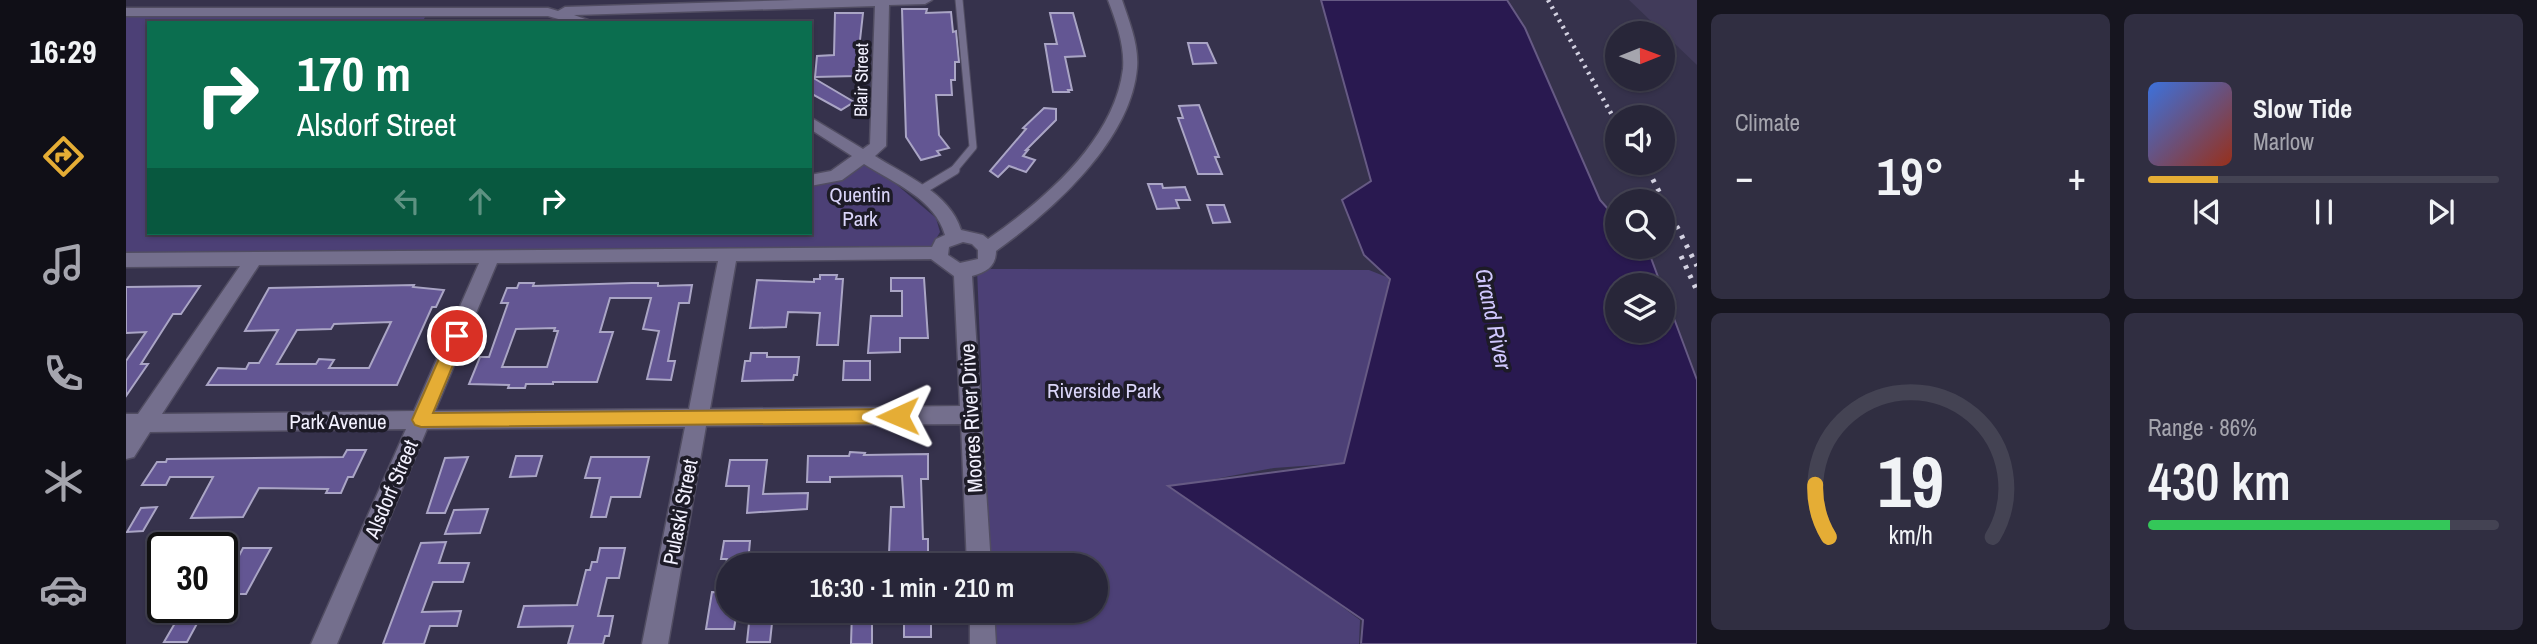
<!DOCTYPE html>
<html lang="en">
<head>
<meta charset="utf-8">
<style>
	:root { --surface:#282639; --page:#302e41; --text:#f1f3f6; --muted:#a5a5ae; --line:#444353; --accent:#e5ad35 }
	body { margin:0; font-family:"Archivo Narrow",sans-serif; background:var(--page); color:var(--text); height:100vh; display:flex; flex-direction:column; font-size:26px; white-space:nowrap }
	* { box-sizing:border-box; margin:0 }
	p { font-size:23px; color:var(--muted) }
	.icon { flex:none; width:38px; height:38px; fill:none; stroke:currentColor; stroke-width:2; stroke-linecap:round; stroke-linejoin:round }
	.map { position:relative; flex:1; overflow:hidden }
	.details { display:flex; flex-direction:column; gap:14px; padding:14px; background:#16151f; width:840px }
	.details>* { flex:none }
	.guide { position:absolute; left:21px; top:21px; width:665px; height:214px; border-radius:0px; box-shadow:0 2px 5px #0004,0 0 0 2px var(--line); background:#0b6e4f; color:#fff; overflow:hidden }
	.needle { width:46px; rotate:89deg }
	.controls { position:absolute; left:1479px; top:21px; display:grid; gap:14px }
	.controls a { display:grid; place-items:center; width:70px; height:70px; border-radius:50%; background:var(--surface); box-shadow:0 2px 5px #0004,0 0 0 2px var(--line); font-size:35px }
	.speed { position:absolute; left:21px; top:532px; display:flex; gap:14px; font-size:35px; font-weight:700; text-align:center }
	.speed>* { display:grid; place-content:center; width:91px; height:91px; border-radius:50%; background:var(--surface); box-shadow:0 2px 5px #0004,0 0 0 2px var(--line); line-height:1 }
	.speed .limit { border:4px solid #111; border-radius:10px; background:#fff; color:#111 }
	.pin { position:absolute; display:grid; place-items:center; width:60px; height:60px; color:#fff; margin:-30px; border:4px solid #fff; border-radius:50%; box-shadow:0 2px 7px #0007 }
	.me { position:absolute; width:77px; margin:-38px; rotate:269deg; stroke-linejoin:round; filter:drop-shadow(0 0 5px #0008) }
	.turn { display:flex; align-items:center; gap:24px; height:147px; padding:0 35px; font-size:32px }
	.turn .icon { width:91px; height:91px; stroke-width:2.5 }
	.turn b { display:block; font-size:49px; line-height:60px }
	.lanes { display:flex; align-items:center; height:66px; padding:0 35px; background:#0003; justify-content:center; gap:35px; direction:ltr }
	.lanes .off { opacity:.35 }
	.big { font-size:52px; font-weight:600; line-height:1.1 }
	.details .card { flex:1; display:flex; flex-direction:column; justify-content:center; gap:10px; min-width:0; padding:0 24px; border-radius:10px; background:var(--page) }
	.details .dial { align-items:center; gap:0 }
	.dial svg { height:182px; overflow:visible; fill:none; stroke:var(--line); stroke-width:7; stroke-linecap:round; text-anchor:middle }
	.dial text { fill:var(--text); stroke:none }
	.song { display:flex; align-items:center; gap:21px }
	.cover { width:84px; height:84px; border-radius:10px; background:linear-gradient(135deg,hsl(220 70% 55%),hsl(10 70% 35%)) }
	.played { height:7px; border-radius:4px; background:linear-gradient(90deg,var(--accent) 20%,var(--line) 20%) }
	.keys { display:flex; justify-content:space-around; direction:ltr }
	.heat { display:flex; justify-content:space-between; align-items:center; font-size:38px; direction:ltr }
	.charge { height:10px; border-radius:5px; background:linear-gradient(90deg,#34c759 86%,var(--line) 0) }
	.details .tiles { flex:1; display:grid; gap:14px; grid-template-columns:repeat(2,1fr) }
	.trip { position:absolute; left:590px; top:553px; width:392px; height:70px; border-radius:35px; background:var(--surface); box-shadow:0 2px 5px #0004,0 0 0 2px var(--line); font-weight:600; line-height:70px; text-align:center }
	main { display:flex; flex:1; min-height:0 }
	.menu { display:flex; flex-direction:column; width:126px; justify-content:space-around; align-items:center; background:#100f17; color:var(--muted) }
	.menu .icon { width:49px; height:49px }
	.menu .selected { color:var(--accent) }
	.menu b { font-size:32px; color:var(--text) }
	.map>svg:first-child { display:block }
</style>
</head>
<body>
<main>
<nav class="menu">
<b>16:29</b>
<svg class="icon selected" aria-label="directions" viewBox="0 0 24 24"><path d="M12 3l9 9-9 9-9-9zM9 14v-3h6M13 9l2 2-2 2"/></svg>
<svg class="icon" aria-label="music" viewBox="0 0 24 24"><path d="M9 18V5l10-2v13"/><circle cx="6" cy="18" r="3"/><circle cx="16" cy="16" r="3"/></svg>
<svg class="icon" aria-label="phone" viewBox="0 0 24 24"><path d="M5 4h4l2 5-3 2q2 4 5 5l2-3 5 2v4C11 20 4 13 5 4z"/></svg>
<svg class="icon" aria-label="climate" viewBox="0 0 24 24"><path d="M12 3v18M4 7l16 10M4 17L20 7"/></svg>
<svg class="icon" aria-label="car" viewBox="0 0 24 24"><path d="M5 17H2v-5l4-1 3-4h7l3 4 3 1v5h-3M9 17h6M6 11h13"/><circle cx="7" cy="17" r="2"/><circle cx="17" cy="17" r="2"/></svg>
</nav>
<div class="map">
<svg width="1571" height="644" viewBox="0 0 1571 644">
	<rect width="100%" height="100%" fill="#36324c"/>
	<polygon fill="#413b5a" points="1503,0 1571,0 1571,65"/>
	<g fill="#4c4076">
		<polygon points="0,13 300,15 296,23 23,23 23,233 684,233 684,181 738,157 810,218 814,232 806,246 0,253"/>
		<polygon points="851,269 1243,270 1263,278 1243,386 1218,463 1148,468 1051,486 1234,620 1233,644 866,644 865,611 970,611 970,565 863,565"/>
	</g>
	<polygon fill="#291950" stroke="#665a84" stroke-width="2" points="1195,0 1381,0 1399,28 1474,200 1491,219 1491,247 1515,247 1525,258 1535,285 1491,285 1491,331 1536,331 1537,289 1571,380 1571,644 1235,644 1237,620 1042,486 1218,463 1264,279 1238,255 1216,200 1245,181"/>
	<g fill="#635693" stroke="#aaa5c5" stroke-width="2" fill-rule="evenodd">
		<polygon points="776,9 801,9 800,13 825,12 827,32 830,31 833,62 829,62 829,80 825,80 826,95 810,95 813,135 823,148 811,151 814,155 795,160 780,137"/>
		<polygon points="709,13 737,13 730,76 689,77 691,56 708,55"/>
		<polygon points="924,13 947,13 959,56 939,57 946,90 942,90 943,92 927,92 919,44 931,44"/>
		<polygon points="1062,43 1081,43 1090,63 1067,64"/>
		<polygon points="684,76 728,102 715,110 684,93"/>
		<polygon points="1073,105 1093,157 1089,157 1096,174 1072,174 1061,143 1052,118 1057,118 1053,106"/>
		<polygon points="918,108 930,109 930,120 900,150 902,150 897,156 909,160 900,172 883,166 872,177 864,171 900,129 897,128"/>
		<polygon points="1022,184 1036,184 1037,188 1059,187 1064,200 1050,200 1053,208 1031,209"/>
		<polygon points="1081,205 1098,205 1104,222 1087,223"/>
		<polygon points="694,275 711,275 710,279 717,279 712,345 691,345 694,313 662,312 660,327 624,328 631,280 688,282 688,279 694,279"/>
		<polygon points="765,278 798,278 802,338 774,338 774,352 742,353 745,316 776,316 776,291 765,291"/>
		<path d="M393,283H408L407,286L506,283H532V286L566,285L563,303H553L542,361H549L545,380L521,379L533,331L517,329L525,298H484L474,332H487L471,382H427V384H400L399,388H382L383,385L343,384L354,357H363L382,303H375L381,288H391ZM429,328L428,331H432L421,367H376L390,329Z"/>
		<path d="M288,285L287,287L318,290L310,307H306L271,385H81L92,368L120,369L123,363H133L152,330L119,331L143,288ZM265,322L243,368H203L208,360L193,359L190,364H151L171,330L205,329L208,324Z"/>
		<polygon points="74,286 55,314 47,314 15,364 22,364 0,396 0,361 20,332 0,333 0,287"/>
		<polygon points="625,353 641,353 641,357 673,357 671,375 668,375 667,380 616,381 619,361 624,361"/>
		<polygon points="718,361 744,361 744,380 717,380"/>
		<polygon points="221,450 240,450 227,477 222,477 215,493 200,493 202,489 133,488 117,517 65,518 87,477 44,477 40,485 16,485 31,462 40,462 41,459 217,457"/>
		<polygon points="724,452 739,453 738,455 802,454 802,479 795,479 797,539 802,539 802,554 763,554 765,507 778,507 776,476 704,477 704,482 681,482 682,456 723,456"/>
		<polygon points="390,456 416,456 410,476 384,477"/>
		<polygon points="342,457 319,513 301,513 319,458"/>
		<polygon points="465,457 523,457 514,497 485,497 480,517 465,517 474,478 459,478"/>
		<polygon points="604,460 641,460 637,494 682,493 681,509 621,513 623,486 600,486"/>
		<polygon points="31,507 17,531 1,532 15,508"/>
		<polygon points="362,509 354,533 319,534 328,510"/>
		<polygon points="598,541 624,541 623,552 646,552 644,565 600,565 601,559 595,559"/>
		<polygon points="320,542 313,563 343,563 337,582 307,582 296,612 335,611 331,626 304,626 298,644 257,644 295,543"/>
		<polygon points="117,548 145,548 120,594 96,594 96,577 102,577"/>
		<polygon points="474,548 499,548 493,578 481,578 472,616 487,616 483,636 479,636 477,644 442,644 447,626 392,627 398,606 451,605 460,570 464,570 466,562 471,562"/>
		<polygon points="586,592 602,593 602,611 611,611 608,629 580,629"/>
		<polygon points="726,611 746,611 746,644 725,644"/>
		<polygon points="778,611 800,611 800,618 805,618 805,637 778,637"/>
		<polygon points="52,618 74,618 61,642 38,642"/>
		<polygon points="623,623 646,623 644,642 621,642"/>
	</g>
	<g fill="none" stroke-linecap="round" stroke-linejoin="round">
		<g stroke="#514d62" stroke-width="9">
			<polyline id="service-far1" points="827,171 847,147 833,0"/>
		</g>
		<g stroke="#514d62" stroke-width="11">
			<polyline id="service" points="794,191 829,170"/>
		</g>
		<g stroke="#514d62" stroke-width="3">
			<g id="minor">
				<path d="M668,0H806L799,4L763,5L760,146L749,156C780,176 824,193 835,230L857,235L862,239C918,200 988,141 997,69C999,46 990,21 982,0H996C1003,21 1013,45 1011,68C1005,141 926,211 870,251C870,266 861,272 846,276L865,565H841L835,424L580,426L542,644H516L559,427L301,429L211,644H185L280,429L24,432L8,457L0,459V414H12L114,266L0,267V253L806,247L810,239L819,235C809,199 768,183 738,164L716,180L684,186V175L705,171L726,156L684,129V117L737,149L744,144L749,6L448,15L470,23H446L422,16H0V8H422L432,11L439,7ZM837,242L846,244L852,250V259L834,263L822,255L823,247ZM805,259L828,276L834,406L584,409L610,261ZM592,261L563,409L309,411L371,263ZM353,263L288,411L36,414L133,265Z"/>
				<polygon points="844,611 868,611 870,644 844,644"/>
			</g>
		</g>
		<use href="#service-far1" stroke="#746f8d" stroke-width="7"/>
		<use href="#service" stroke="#746f8d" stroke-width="9"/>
		<use href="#minor" fill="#746f8d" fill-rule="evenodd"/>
		<g stroke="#d3d1e1" stroke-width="4.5" stroke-dasharray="2.5 5" stroke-linecap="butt">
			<polyline points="1422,0 1491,124"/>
			<polyline points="1519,163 1523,171"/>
		</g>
		<g stroke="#d3d1e1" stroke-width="5" stroke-dasharray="3.5 7" stroke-linecap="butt">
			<polyline points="1522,170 1571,266"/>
			<polyline points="1555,256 1571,291"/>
		</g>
	</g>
	<polygon fill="#e5ad35" stroke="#957022" stroke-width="2" points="331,330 339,336 307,413 772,409 779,411 781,416 779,421 772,423 295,427 289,425 286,420 323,336"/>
	<g text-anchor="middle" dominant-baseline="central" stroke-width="7" stroke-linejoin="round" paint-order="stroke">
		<g font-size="18" fill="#f3f1ff" stroke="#1d1b27">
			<text transform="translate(735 80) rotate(-89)">Blair Street</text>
		</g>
		<g font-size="21" fill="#dad5f9" stroke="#1d1b27">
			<text x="734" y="194">Quentin<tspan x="734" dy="24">Park</tspan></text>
			<text x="978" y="390">Riverside Park</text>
		</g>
		<g font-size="21" fill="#f3f1ff" stroke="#1d1b27">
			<text transform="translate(845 418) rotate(-93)">Moores River Drive</text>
			<text x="212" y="421">Park Avenue</text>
			<text transform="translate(265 489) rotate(-67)">Alsdorf Street</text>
			<text transform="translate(554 512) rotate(-79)">Pulaski Street</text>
		</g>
		<g font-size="23" font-style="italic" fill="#d0c7fd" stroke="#1d1b27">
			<text transform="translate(1368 319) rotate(78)">Grand River</text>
		</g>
	</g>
</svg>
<div class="controls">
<a><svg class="needle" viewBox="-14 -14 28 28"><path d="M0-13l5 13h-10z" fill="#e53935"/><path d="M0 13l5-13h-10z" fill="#a5a5ae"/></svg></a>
<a><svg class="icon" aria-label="sound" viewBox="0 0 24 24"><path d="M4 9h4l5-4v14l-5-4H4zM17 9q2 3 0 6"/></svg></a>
<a><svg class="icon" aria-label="search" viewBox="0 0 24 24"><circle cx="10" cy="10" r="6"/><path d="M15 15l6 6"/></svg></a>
<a><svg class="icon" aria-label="layers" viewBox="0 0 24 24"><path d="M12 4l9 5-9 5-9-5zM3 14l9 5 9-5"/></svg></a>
</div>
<div class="speed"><div class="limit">30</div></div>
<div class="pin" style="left:331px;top:336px;background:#d93025"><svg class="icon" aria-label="arrive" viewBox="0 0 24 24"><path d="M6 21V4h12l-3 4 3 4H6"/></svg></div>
<svg class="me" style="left:772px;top:416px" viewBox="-20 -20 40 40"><path d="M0-17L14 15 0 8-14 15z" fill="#e5ad35" stroke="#fff" stroke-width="4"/></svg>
<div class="trip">16:30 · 1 min · 210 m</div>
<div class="guide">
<div class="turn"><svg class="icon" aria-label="right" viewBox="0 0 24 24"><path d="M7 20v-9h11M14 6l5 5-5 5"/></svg><div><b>170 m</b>Alsdorf Street</div></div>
<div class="lanes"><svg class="icon off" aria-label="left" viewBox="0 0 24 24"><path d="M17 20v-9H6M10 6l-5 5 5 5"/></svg><svg class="icon off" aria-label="ahead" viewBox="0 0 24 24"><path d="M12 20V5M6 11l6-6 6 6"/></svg><svg class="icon" aria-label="right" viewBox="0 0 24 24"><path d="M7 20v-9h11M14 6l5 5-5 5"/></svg></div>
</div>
</div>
<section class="details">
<div class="tiles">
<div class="card"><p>Climate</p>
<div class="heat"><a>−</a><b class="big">19°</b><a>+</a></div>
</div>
<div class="card">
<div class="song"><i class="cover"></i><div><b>Slow Tide</b><p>Marlow</p></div></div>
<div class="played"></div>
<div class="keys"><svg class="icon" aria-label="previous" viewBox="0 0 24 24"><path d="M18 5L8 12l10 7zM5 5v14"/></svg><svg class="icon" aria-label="pause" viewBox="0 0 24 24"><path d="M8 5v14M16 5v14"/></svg><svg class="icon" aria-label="next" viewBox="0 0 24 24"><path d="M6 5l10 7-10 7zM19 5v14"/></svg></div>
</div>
<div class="card dial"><svg viewBox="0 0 100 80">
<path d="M14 69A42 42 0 1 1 86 69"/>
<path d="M14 69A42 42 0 0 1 8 46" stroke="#e5ad35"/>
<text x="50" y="56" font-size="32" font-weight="700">19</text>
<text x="50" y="72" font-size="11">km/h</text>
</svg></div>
<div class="card"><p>Range · 86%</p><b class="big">430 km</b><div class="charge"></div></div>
</div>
</section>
</main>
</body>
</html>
